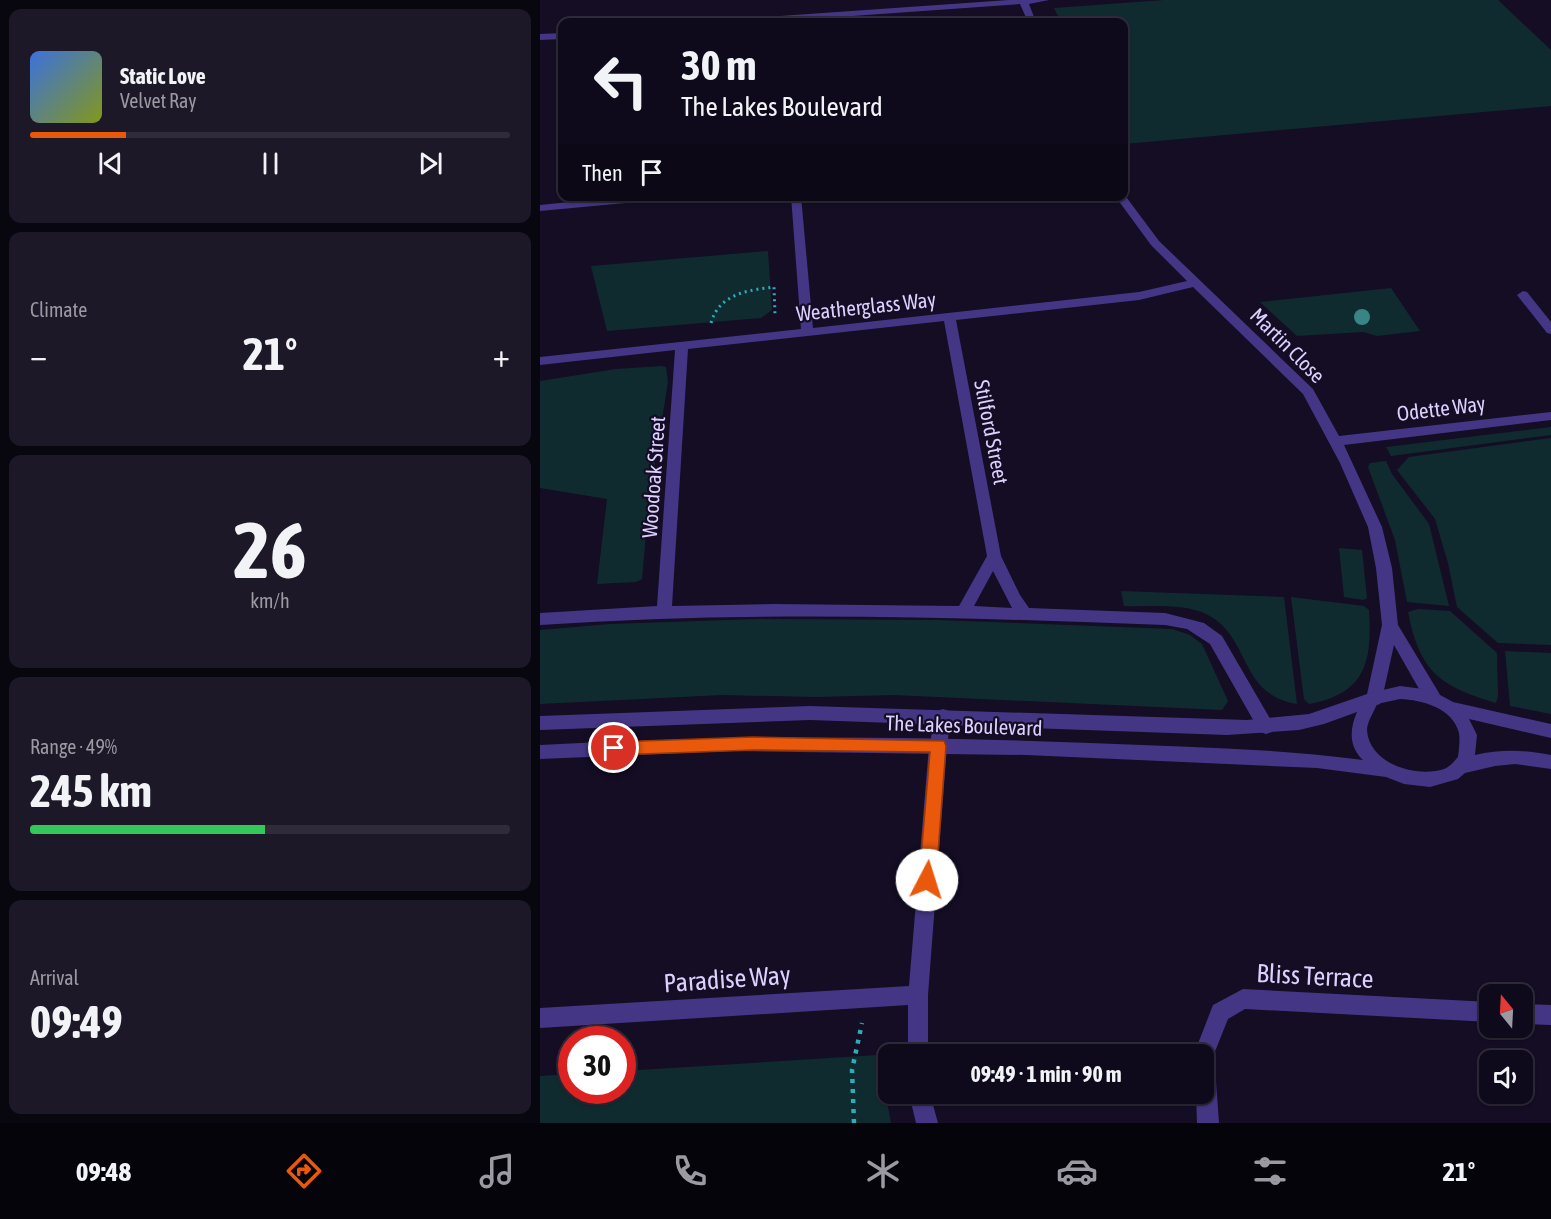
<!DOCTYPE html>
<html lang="en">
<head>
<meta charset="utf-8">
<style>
	:root { --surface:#0f0a1b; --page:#1d1828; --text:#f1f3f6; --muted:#9b9aa3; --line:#2f2b3a; --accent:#ea580c }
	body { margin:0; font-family:"Asap Condensed",sans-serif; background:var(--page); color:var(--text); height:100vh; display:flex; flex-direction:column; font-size:22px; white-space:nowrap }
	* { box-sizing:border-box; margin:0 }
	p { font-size:20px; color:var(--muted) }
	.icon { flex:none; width:33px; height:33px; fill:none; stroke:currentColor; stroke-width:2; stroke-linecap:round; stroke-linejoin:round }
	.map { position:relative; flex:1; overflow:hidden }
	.panel { display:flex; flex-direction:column; gap:9px; padding:9px; background:#08060f; width:540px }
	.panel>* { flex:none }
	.guide { position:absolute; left:18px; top:18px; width:570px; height:183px; border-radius:12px; box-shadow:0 2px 4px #0004,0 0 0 2px var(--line); background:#0f0a1b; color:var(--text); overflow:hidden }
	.needle { width:39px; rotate:342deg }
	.controls { position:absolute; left:939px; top:984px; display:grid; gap:12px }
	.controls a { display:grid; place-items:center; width:54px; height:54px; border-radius:12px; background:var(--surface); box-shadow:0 2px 4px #0004,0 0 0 2px var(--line); font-size:30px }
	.speed { position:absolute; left:18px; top:1026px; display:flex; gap:12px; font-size:30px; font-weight:700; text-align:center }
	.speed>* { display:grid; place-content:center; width:78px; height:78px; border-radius:50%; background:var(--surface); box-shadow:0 2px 4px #0004,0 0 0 2px var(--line); line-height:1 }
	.speed .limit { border:9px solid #d22; background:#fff; color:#111 }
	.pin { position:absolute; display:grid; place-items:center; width:51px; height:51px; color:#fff; margin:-26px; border:3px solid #fff; border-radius:50%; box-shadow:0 2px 6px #0007 }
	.me { position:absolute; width:66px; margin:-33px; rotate:5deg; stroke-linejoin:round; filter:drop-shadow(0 0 4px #0008) }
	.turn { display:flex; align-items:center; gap:21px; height:126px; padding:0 24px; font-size:27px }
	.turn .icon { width:78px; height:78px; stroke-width:2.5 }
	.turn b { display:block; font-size:42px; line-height:51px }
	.then { display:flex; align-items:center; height:57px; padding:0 24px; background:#0003; gap:12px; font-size:22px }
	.big { font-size:45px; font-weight:700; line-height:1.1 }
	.panel .widget { flex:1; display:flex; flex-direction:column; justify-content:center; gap:9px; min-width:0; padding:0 21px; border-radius:12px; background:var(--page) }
	.panel .dial { align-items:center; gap:0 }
	.dial b { font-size:78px; line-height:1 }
	.song { display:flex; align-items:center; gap:18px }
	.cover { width:72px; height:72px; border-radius:9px; background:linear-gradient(135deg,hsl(220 70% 55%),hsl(70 70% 35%)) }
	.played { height:6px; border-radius:3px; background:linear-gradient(90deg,var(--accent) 20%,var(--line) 20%) }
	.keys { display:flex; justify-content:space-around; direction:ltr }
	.heat { display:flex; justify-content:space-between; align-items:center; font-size:33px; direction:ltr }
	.charge { height:9px; border-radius:4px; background:linear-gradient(90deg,#34c759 49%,var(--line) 0) }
	.trip { position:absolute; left:338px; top:1044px; width:336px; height:60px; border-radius:12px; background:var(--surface); box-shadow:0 2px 4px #0004,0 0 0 2px var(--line); font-weight:700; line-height:60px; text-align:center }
	.tabs { display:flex; height:96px; justify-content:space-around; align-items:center; background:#06040b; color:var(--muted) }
	.tabs .icon { width:42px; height:42px }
	.tabs .selected { color:var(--accent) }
	.tabs b { font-size:27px; color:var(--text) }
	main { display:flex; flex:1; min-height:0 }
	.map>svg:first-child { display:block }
</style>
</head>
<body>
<main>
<section class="panel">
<div class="widget">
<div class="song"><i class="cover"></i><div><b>Static Love</b><p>Velvet Ray</p></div></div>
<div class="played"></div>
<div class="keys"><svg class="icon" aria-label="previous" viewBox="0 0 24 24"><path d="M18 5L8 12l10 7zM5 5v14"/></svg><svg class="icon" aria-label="pause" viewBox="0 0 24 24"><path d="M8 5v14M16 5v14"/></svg><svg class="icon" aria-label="next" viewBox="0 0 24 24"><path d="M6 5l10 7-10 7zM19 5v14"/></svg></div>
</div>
<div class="widget"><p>Climate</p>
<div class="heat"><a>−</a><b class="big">21°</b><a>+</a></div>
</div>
<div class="widget dial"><b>26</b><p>km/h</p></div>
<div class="widget"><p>Range · 49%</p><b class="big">245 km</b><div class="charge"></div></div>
<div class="widget"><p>Arrival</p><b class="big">09:49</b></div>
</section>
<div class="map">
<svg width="1011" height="1123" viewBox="0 0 1011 1123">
	<rect width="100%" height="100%" fill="#140d24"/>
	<g fill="#102b2f">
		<polygon points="624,0 958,0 1011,50 1011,106 584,144 584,22 521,22 514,8"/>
		<polygon points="228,251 232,310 221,318 67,331 51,266"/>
		<polygon points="851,288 880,331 837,336 823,332 757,336 720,302"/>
		<polygon points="122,366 126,367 128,382 109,500 102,579 96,582 57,584 67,499 0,488 0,381 76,369"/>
		<polygon points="1011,427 1011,435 851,456 846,447"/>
		<polygon points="1011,438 1011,645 958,643 917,607 908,563 895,519 857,470 869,457"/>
		<polygon points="846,461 852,474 889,524 909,606 867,602 855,540 828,467 830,463"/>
		<polygon points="799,548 822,550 827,598 823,600 804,597"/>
		<path d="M581,591L744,597L757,704C698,695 711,635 666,614C642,603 610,607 584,606Z"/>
		<path d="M751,597L824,606L829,610C832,662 826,693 769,704L764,699Z"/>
		<path d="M878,609L910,611L957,653L958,696L956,703C899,686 880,672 868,612Z"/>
		<polygon points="217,619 398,620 632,629 650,635 662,644 688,701 682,710 354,695 276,697 182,695 0,704 0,630 70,624"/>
		<polygon points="965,651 1011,653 1011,714 970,706"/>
		<polygon points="338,1055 351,1123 0,1123 0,1076 31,1074 32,1090 82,1090 83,1071"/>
	</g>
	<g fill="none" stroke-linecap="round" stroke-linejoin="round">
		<path stroke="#29afba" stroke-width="3" stroke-dasharray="2 4" stroke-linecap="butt" d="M171,323C179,294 208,290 234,287L235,314"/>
		<polyline stroke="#29afba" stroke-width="4.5" stroke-dasharray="4 6" stroke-linecap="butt" points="314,1123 312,1070 322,1023"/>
		<g fill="#443685" fill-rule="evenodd">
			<polygon points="469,0 509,0 489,4 496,22 488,22 480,4 228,22 194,22 198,19"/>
			<polygon points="22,33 22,39 0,40 0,34"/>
			<path d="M584,194L619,241L773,389L799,436L1011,412V420L804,445L842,527L852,568L858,625L899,693L901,698L899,703L893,705L887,703L854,645L842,699L840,704L834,706L828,704L826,699L842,625L836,568L828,527L800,463L763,394L653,287L599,300L416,320L461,556L480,595L489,608L625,613L664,623L682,636L732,722L734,727L732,732L726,734L720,732L670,644L647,629L625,625C416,617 209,611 0,625V613L117,606L135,350L0,365V357L261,329L251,196H261L273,328L599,292L647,281L611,245L575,196H584ZM404,321L447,556L419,606L234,604L132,606L148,349ZM453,571L472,608L434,606Z"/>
			<polygon points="89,196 134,196 129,199 0,211 0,205"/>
			<polygon points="983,291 987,292 1011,322 1011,334 1007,333 977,295"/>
			<polygon points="403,709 409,711 411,716 407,746 388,995 388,1054 368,1054 368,1005 0,1028 0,1008 369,986 389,746 397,711"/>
			<polygon points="703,989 950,1002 950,1022 705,1009 688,1019 674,1054 679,1123 657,1123 656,1094 663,1094 663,1054 654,1054 673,1005"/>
			<polygon points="982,1004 1011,1005 1011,1025 982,1024"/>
			<polygon points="369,1094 390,1094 398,1123 376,1123"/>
		</g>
		<path fill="#443685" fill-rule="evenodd" d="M860,686L891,690L913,702L1011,724V738L929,719L937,735L935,755C962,749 985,750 1011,755V769L975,764L955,766L925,773L918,779L890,787L864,784L846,777L777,768L486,755L194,751L0,759V745C184,735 367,736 550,743C641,747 733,748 823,760C808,746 810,728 817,712L784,724L759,730L687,735L270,720L0,730V716L270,706L707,720L769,714L830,693ZM860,699C882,700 913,708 919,733C920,740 919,749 918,757C914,761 910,767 904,769C876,778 829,764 827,730C827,722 834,712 837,704Z"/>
	</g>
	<circle fill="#398485" cx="822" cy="317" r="8"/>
	<polygon fill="#ea580c" stroke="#983908" stroke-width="1.5" points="213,737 404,741 406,746 396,880 393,886 387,888 381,886 379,880 390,752 213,750 74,755 68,753 66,748 68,744 74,742"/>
	<g text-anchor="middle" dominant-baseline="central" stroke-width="4.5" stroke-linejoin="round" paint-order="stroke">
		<g font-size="21" fill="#dcd0ff" stroke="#140d24">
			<text transform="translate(326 306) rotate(-6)">Weatherglass Way</text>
			<text transform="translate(748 345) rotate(45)">Martin Close</text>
			<text transform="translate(901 408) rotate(-7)">Odette Way</text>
			<text transform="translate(452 432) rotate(79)">Stilford Street</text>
			<text transform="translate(113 477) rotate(-86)">Woodoak Street</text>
			<text transform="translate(424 725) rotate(2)">The Lakes Boulevard</text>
		</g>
		<g font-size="26" fill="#dcd0ff" stroke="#140d24">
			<text transform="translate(775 976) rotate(3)">Bliss Terrace</text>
			<text transform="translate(187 979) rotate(-4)">Paradise Way</text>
		</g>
	</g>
</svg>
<div class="controls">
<a><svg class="needle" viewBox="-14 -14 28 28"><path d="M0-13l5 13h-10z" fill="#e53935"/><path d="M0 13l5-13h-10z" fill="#9b9aa3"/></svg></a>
<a><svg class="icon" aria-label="sound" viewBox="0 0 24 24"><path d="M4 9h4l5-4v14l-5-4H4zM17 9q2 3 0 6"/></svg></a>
</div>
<div class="speed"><div class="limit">30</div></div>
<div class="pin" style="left:74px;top:748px;background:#d93025"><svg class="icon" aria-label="arrive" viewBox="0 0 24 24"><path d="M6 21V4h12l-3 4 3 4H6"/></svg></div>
<svg class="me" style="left:387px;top:880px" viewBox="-20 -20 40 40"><circle r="19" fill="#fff"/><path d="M0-13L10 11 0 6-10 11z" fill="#ea580c"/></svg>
<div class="trip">09:49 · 1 min · 90 m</div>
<div class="guide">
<div class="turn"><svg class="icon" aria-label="left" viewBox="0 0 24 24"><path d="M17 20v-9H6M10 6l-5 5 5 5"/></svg><div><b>30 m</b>The Lakes Boulevard</div></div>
<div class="then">Then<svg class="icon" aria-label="arrive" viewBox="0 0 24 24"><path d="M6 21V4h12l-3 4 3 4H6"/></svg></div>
</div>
</div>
</main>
<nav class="tabs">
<b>09:48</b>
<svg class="icon selected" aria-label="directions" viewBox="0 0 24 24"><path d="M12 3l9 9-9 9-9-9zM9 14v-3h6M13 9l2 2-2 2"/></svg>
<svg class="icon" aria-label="music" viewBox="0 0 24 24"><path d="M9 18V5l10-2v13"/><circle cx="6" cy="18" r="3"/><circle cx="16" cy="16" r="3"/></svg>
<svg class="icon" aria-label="phone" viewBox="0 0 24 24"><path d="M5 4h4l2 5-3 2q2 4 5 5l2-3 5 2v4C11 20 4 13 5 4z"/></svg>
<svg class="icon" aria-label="climate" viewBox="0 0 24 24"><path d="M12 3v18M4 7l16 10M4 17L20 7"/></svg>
<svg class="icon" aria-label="car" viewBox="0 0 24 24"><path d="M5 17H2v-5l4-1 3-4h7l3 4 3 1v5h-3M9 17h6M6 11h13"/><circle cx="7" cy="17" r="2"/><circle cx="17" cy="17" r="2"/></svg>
<svg class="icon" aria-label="filters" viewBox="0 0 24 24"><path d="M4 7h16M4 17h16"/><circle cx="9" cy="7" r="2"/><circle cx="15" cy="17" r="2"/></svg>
<b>21°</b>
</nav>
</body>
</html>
